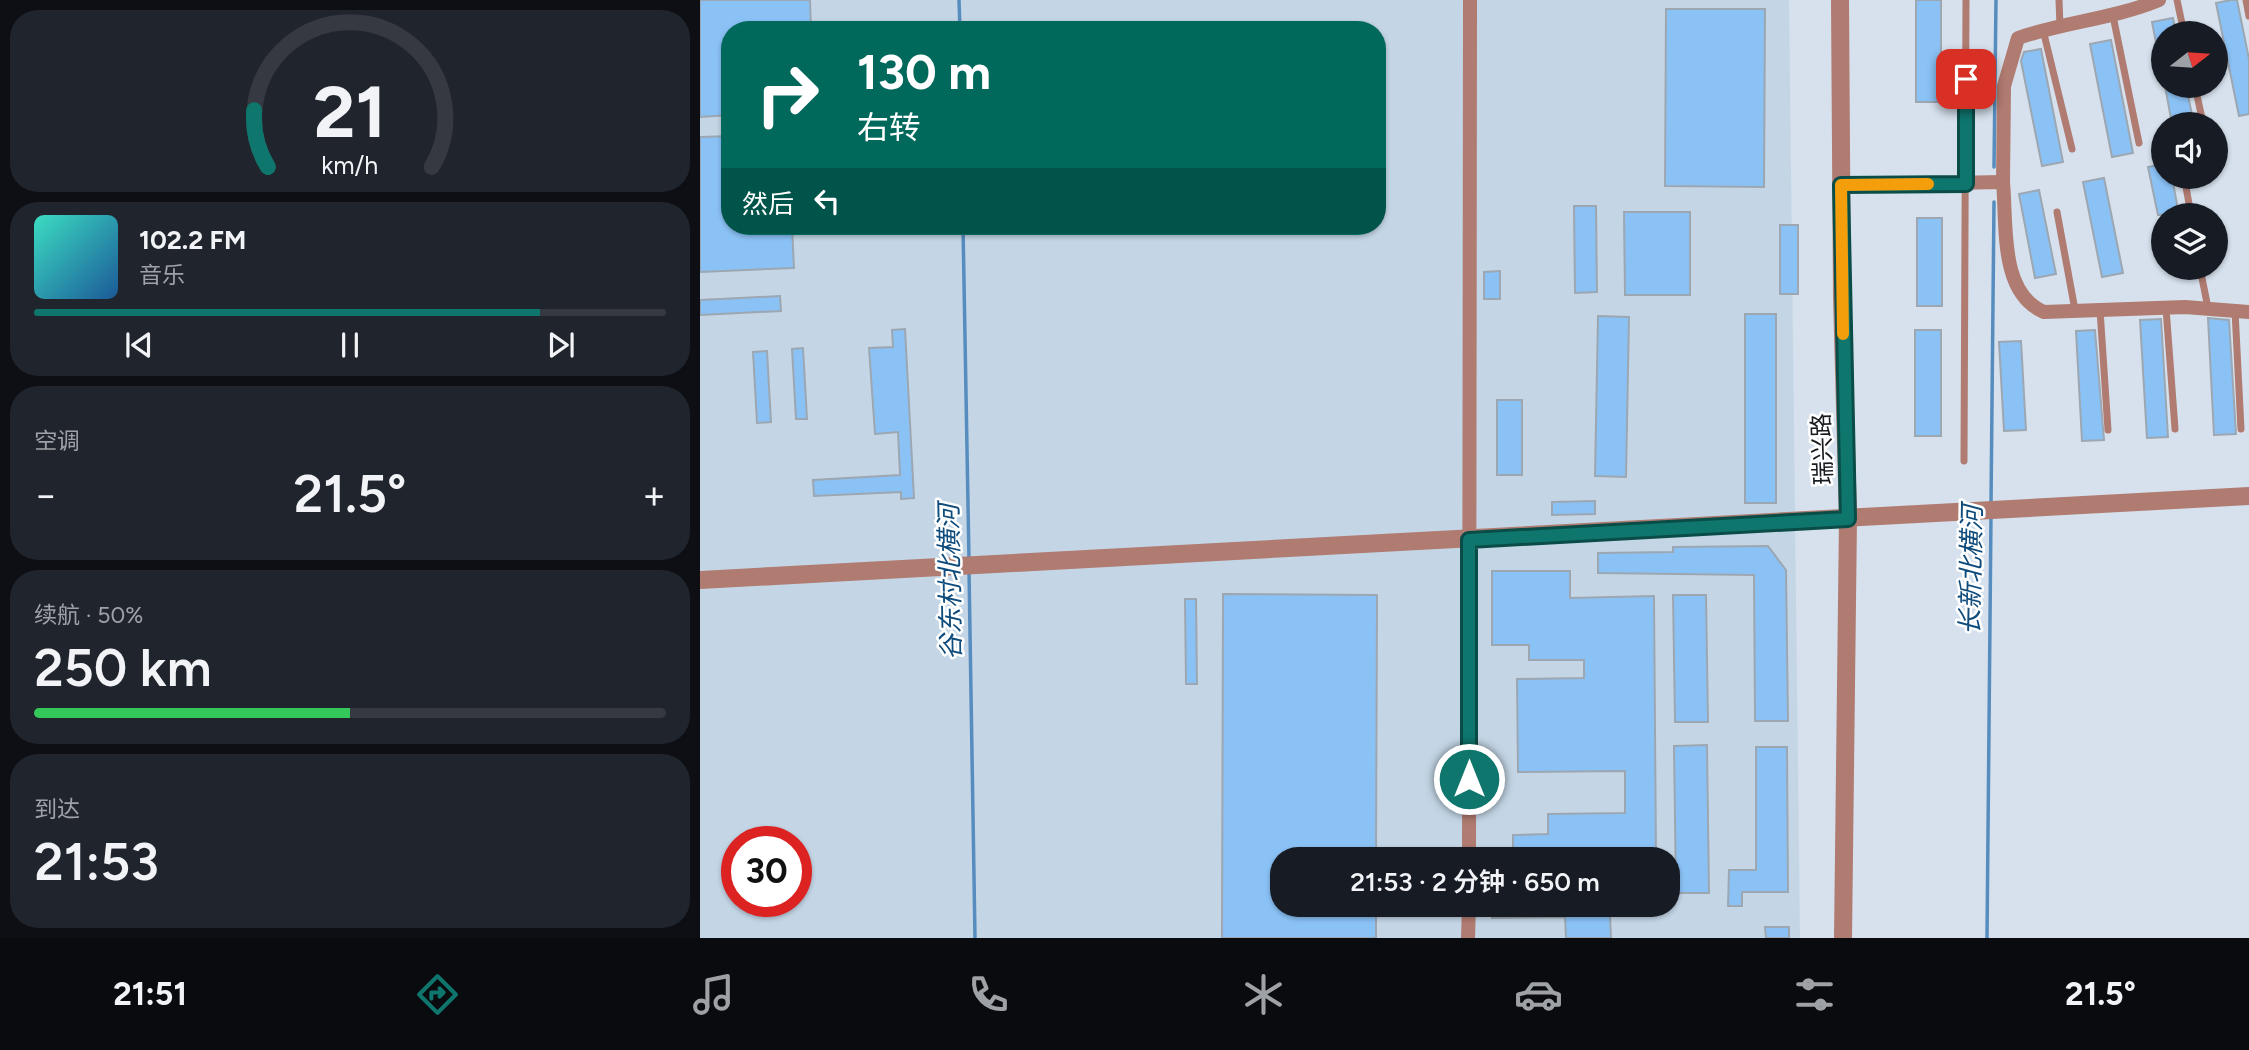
<!DOCTYPE html>
<html lang="zh">
<head>
<meta charset="utf-8">
<style>
	:root { --surface:#171b24; --page:#20242c; --text:#f1f3f6; --muted:#9ea1a6; --line:#363941; --accent:#0f766e }
	body { margin:0; font-family:Figtree,"Noto Sans SC",sans-serif; background:var(--page); color:var(--text); height:100vh; display:flex; flex-direction:column; font-size:26px; white-space:nowrap }
	* { box-sizing:border-box; margin:0 }
	p { font-size:23px; color:var(--muted) }
	.icon { flex:none; width:38px; height:38px; fill:none; stroke:currentColor; stroke-width:2; stroke-linecap:round; stroke-linejoin:round }
	.map { position:relative; flex:1; overflow:hidden }
	.side { display:flex; flex-direction:column; gap:10px; padding:10px; background:#0d0f14; width:700px }
	.side>* { flex:none }
	.hud { position:absolute; left:21px; top:21px; width:665px; height:214px; border-radius:28px; box-shadow:0 2px 5px #0004; background:#00695c; color:#fff; overflow:hidden }
	.needle { width:46px; rotate:73deg }
	.tools { position:absolute; left:1451px; top:21px; display:grid; gap:14px }
	.tools a { display:grid; place-items:center; width:77px; height:77px; border-radius:50%; background:var(--surface); box-shadow:0 2px 5px #0004; font-size:35px }
	.speed { position:absolute; left:21px; top:826px; display:flex; gap:14px; font-size:35px; font-weight:700; text-align:center }
	.speed>* { display:grid; place-content:center; width:91px; height:91px; border-radius:50%; background:var(--surface); box-shadow:0 2px 5px #0004; line-height:1 }
	.speed .limit { border:10px solid #d22; background:#fff; color:#111 }
	.pin { position:absolute; display:grid; place-items:center; width:60px; height:60px; color:#fff; margin:-30px; border-radius:14px; box-shadow:0 4px 10px #0006 }
	.me { position:absolute; width:77px; margin:-38px; rotate:0deg; stroke-linejoin:round; filter:drop-shadow(0 0 5px #0008) }
	.turn { display:flex; align-items:center; gap:24px; height:147px; padding:0 21px; font-size:32px }
	.turn .icon { width:91px; height:91px; stroke-width:2.5 }
	.turn b { display:block; font-size:49px; line-height:60px }
	.then { display:flex; align-items:center; height:66px; padding:0 21px; background:#0003; gap:14px; font-size:26px }
	.big { font-size:52px; font-weight:600; line-height:1.1 }
	.side .tile { flex:1; display:flex; flex-direction:column; justify-content:center; gap:10px; min-width:0; padding:0 24px; border-radius:28px; background:var(--page) }
	.side .dial { align-items:center; gap:0 }
	.dial svg { height:182px; overflow:visible; fill:none; stroke:var(--line); stroke-width:7; stroke-linecap:round; text-anchor:middle }
	.dial text { fill:var(--text); stroke:none }
	.song { display:flex; align-items:center; gap:21px }
	.cover { width:84px; height:84px; border-radius:10px; background:linear-gradient(135deg,hsl(170 70% 55%),hsl(210 70% 35%)) }
	.played { height:7px; border-radius:4px; background:linear-gradient(90deg,var(--accent) 80%,var(--line) 80%) }
	.keys { display:flex; justify-content:space-around; direction:ltr }
	.heat { display:flex; justify-content:space-between; align-items:center; font-size:38px; direction:ltr }
	.charge { height:10px; border-radius:5px; background:linear-gradient(90deg,#34c759 50%,var(--line) 0) }
	.trip { position:absolute; left:570px; top:847px; width:410px; height:70px; border-radius:28px; background:var(--surface); box-shadow:0 2px 5px #0004; font-weight:600; line-height:70px; text-align:center }
	.dock { display:flex; height:112px; justify-content:space-around; align-items:center; background:#090b0e; color:var(--muted) }
	.dock .icon { width:49px; height:49px }
	.dock .active { color:var(--accent) }
	.dock b { font-size:32px; color:var(--text) }
	main { display:flex; flex:1; min-height:0 }
	.map>svg:first-child { display:block }
</style>
</head>
<body>
<main>
<section class="side">
<div class="tile dial"><svg viewBox="0 0 100 80">
<path d="M14 69A42 42 0 1 1 86 69"/>
<path d="M14 69A42 42 0 0 1 8 44" stroke="#0f766e"/>
<text x="50" y="56" font-size="32" font-weight="700">21</text>
<text x="50" y="72" font-size="11">km/h</text>
</svg></div>
<div class="tile">
<div class="song"><i class="cover"></i><div><b>102.2 FM</b><p>音乐</p></div></div>
<div class="played"></div>
<div class="keys"><svg class="icon" aria-label="previous" viewBox="0 0 24 24"><path d="M18 5L8 12l10 7zM5 5v14"/></svg><svg class="icon" aria-label="pause" viewBox="0 0 24 24"><path d="M8 5v14M16 5v14"/></svg><svg class="icon" aria-label="next" viewBox="0 0 24 24"><path d="M6 5l10 7-10 7zM19 5v14"/></svg></div>
</div>
<div class="tile"><p>空调</p>
<div class="heat"><a>−</a><b class="big">21.5°</b><a>+</a></div>
</div>
<div class="tile"><p>续航 · 50%</p><b class="big">250 km</b><div class="charge"></div></div>
<div class="tile"><p>到达</p><b class="big">21:53</b></div>
</section>
<div class="map">
<svg width="1549" height="938" viewBox="0 0 1549 938">
	<rect width="100%" height="100%" fill="#d6e1ed"/>
	<path fill="#c4d6e6" fill-rule="evenodd" d="M0,0H1089L1100,938H0ZM30,30H677V226H30ZM37,842H96V901H37ZM583,859H968V905H583Z"/>
	<g fill="none" stroke-linecap="round" stroke-linejoin="round">
		<g stroke="#578dbe" stroke-width="3.5">
			<polyline points="259,0 260,30"/>
			<polyline points="1294,167 1296,0"/>
			<polyline points="263,226 269,560"/>
			<polyline points="1291,504 1294,202"/>
			<polyline points="269,571 275,938"/>
			<polyline points="1287,938 1291,515"/>
		</g>
	</g>
	<g fill="#8bc2f6" stroke="#9ca7b2" stroke-width="2">
		<polygon points="0,0 110,0 111,30 30,30 30,115 0,117"/>
		<rect x="1216" y="0" width="25" height="102"/>
		<polygon points="1531,0 1537,0 1549,59 1549,114 1539,116 1516,3"/>
		<polygon points="966,9 1065,9 1064,187 965,186"/>
		<polygon points="1473,18 1476,33 1463,33 1463,53 1458,53 1452,22"/>
		<polygon points="1411,40 1433,153 1412,157 1390,44"/>
		<polygon points="1341,49 1363,162 1342,166 1321,61 1324,52"/>
		<polygon points="1465,86 1486,86 1494,124 1472,124"/>
		<polygon points="30,136 30,226 92,226 94,268 0,272 0,137"/>
		<polygon points="1463,164 1463,177 1472,177 1479,215 1458,215 1448,167"/>
		<polygon points="1404,178 1423,273 1402,277 1383,182"/>
		<polygon points="1339,190 1356,274 1335,278 1319,194"/>
		<polygon points="874,206 896,206 897,292 875,293"/>
		<polygon points="924,212 990,212 990,295 925,295"/>
		<rect x="1217" y="218" width="25" height="88"/>
		<rect x="1080" y="225" width="18" height="69"/>
		<polygon points="800,271 800,299 784,299 784,272"/>
		<polygon points="80,296 81,311 0,315 0,300"/>
		<rect x="1045" y="314" width="31" height="189"/>
		<polygon points="898,316 929,317 926,477 895,476"/>
		<polygon points="1508,318 1529,320 1536,434 1514,435"/>
		<polygon points="1461,319 1468,437 1447,438 1440,320"/>
		<polygon points="205,329 214,498 201,499 201,492 114,496 113,480 200,475 198,432 175,434 169,348 193,347 192,330"/>
		<rect x="1215" y="330" width="26" height="106"/>
		<polygon points="1395,330 1404,440 1382,441 1376,331"/>
		<polygon points="1321,341 1326,430 1304,431 1299,342"/>
		<polygon points="103,348 107,419 96,419 92,349"/>
		<polygon points="67,351 71,422 57,423 53,352"/>
		<rect x="797" y="400" width="25" height="75"/>
		<polygon points="895,501 895,514 852,515 852,502"/>
		<polygon points="1068,546 1086,570 1088,721 1055,721 1054,575 898,573 898,553 973,552 973,547"/>
		<polygon points="792,571 870,571 870,598 954,596 956,859 813,859 813,835 848,834 848,814 925,813 925,771 818,772 817,679 884,678 884,660 829,660 829,645 792,645"/>
		<polygon points="523,594 677,595 676,859 583,859 583,905 676,905 676,938 522,938"/>
		<polygon points="973,595 1006,595 1008,722 975,722"/>
		<polygon points="485,599 496,599 497,684 486,684"/>
		<polygon points="1007,745 1009,893 976,893 974,746"/>
		<polygon points="1056,747 1087,747 1088,892 1042,892 1042,906 1028,906 1029,870 1056,870"/>
		<polygon points="792,905 918,905 918,916 910,916 911,938 866,938 865,917 792,918"/>
		<polygon points="1065,927 1089,927 1089,938 1066,938"/>
	</g>
	<g fill="none" stroke-linecap="round" stroke-linejoin="round">
		<g stroke="#b07b70" stroke-width="7">
			<polyline points="1359,0 1360,26"/>
			<polyline points="1477,0 1484,33"/>
			<polyline points="1546,0 1549,16"/>
			<polyline points="1413,16 1439,143"/>
			<polyline points="1343,30 1372,149"/>
			<polyline points="1495,86 1503,123"/>
			<polyline points="1486,187 1491,215"/>
			<polyline points="1357,212 1375,310"/>
			<polyline points="1500,268 1508,308"/>
			<polyline points="1466,308 1475,429"/>
			<polyline points="1400,310 1408,430"/>
			<polyline points="1535,311 1541,429"/>
			<polyline points="1264,461 1266,0"/>
		</g>
		<g stroke="#b07b70" stroke-width="14">
			<path d="M1303,182L1304,86L1318,38C1364,22 1413,19 1459,0"/>
			<path d="M1141,185L1303,182C1307,225 1299,293 1344,312L1485,307L1549,312"/>
			<polyline points="769,859 770,0"/>
			<polyline points="768,938 769,905"/>
		</g>
		<g stroke="#b07b70" stroke-width="18">
			<polyline points="1140,0 1142,297 1148,518 1143,938"/>
			<polyline points="0,580 1549,496"/>
		</g>
	</g>
	<g fill="none" stroke-linecap="round" stroke-linejoin="round">
		<g stroke="#0a4d48" stroke-width="18">
			<polyline id="route" points="769,779 769,540 1148,519 1141,185 1266,184 1266,79"/>
		</g>
		<use href="#route" stroke="#0f766e" stroke-width="12"/>
		<polyline stroke="#f59e0b" stroke-width="12" points="1143,334 1141,185 1228,184"/>
	</g>
	<g text-anchor="middle" dominant-baseline="central" stroke-width="5" stroke-linejoin="round" paint-order="stroke">
		<g font-size="24" fill="#191d21" stroke="#fff">
			<text transform="translate(1122 449) rotate(-92)">瑞兴路</text>
		</g>
		<g font-size="26" font-style="italic" fill="#0f4c7c" stroke="#fff">
			<text transform="translate(1271 570) rotate(-89)">长新北横河</text>
			<text transform="translate(250 582) rotate(-91)">谷东村北横河</text>
		</g>
	</g>
</svg>
<div class="tools">
<a><svg class="needle" viewBox="-14 -14 28 28"><path d="M0-13l5 13h-10z" fill="#e53935"/><path d="M0 13l5-13h-10z" fill="#9ea1a6"/></svg></a>
<a><svg class="icon" aria-label="sound" viewBox="0 0 24 24"><path d="M4 9h4l5-4v14l-5-4H4zM17 9q2 3 0 6"/></svg></a>
<a><svg class="icon" aria-label="layers" viewBox="0 0 24 24"><path d="M12 4l9 5-9 5-9-5zM3 14l9 5 9-5"/></svg></a>
</div>
<div class="speed"><div class="limit">30</div></div>
<div class="pin" style="left:1266px;top:79px;background:#d93025"><svg class="icon" aria-label="arrive" viewBox="0 0 24 24"><path d="M6 21V4h12l-3 4 3 4H6"/></svg></div>
<svg class="me" style="left:769px;top:779px" viewBox="-20 -20 40 40"><circle r="17" fill="#0f766e" stroke="#fff" stroke-width="3"/><path d="M0-11L8 9 0 5-8 9z" fill="#fff"/></svg>
<div class="trip">21:53 · 2 分钟 · 650 m</div>
<div class="hud">
<div class="turn"><svg class="icon" aria-label="right" viewBox="0 0 24 24"><path d="M7 20v-9h11M14 6l5 5-5 5"/></svg><div><b>130 m</b>右转</div></div>
<div class="then">然后<svg class="icon" aria-label="left" viewBox="0 0 24 24"><path d="M17 20v-9H6M10 6l-5 5 5 5"/></svg></div>
</div>
</div>
</main>
<nav class="dock">
<b>21:51</b>
<svg class="icon active" aria-label="directions" viewBox="0 0 24 24"><path d="M12 3l9 9-9 9-9-9zM9 14v-3h6M13 9l2 2-2 2"/></svg>
<svg class="icon" aria-label="music" viewBox="0 0 24 24"><path d="M9 18V5l10-2v13"/><circle cx="6" cy="18" r="3"/><circle cx="16" cy="16" r="3"/></svg>
<svg class="icon" aria-label="phone" viewBox="0 0 24 24"><path d="M5 4h4l2 5-3 2q2 4 5 5l2-3 5 2v4C11 20 4 13 5 4z"/></svg>
<svg class="icon" aria-label="climate" viewBox="0 0 24 24"><path d="M12 3v18M4 7l16 10M4 17L20 7"/></svg>
<svg class="icon" aria-label="car" viewBox="0 0 24 24"><path d="M5 17H2v-5l4-1 3-4h7l3 4 3 1v5h-3M9 17h6M6 11h13"/><circle cx="7" cy="17" r="2"/><circle cx="17" cy="17" r="2"/></svg>
<svg class="icon" aria-label="filters" viewBox="0 0 24 24"><path d="M4 7h16M4 17h16"/><circle cx="9" cy="7" r="2"/><circle cx="15" cy="17" r="2"/></svg>
<b>21.5°</b>
</nav>
</body>
</html>
